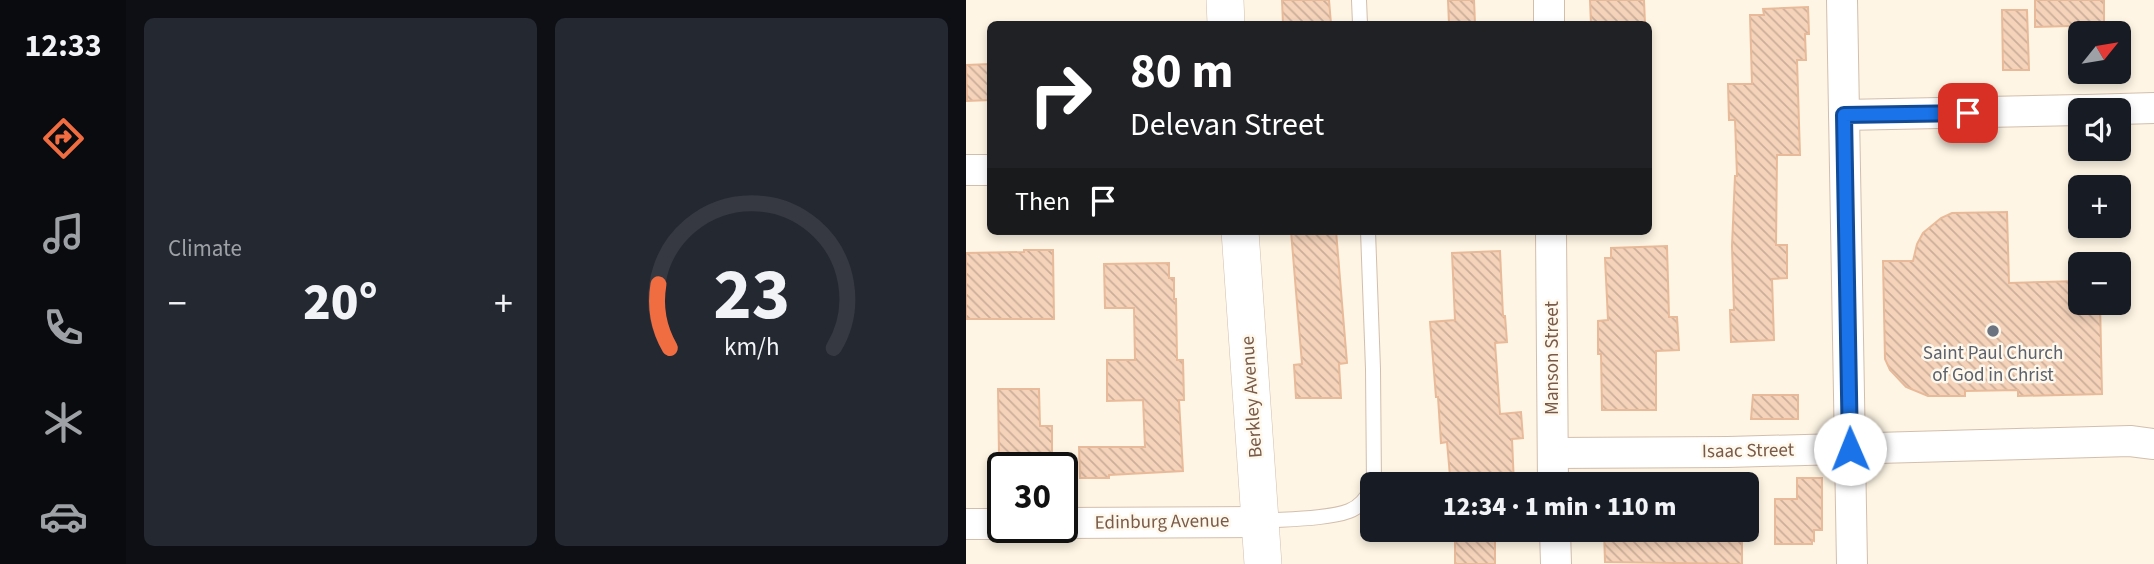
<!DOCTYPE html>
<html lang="en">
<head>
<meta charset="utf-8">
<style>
	:root { --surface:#171b24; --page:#242831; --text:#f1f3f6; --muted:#9ea1a6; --line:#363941; --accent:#f06d41 }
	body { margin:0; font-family:"Source Sans 3",sans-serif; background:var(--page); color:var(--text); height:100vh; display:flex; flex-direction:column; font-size:26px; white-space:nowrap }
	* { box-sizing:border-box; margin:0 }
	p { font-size:23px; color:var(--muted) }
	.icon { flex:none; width:38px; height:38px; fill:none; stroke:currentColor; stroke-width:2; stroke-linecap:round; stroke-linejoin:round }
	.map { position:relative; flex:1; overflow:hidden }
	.drawer { display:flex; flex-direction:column; gap:18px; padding:18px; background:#0d0f14; width:840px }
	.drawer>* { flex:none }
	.hud { position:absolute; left:21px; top:21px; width:665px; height:214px; border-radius:10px; box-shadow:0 4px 10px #0003; background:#202124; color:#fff; overflow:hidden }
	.needle { width:46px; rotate:60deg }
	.controls { position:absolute; left:1102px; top:21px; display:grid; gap:14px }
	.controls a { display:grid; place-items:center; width:63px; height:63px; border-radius:10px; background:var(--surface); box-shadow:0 4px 10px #0003; font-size:35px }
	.speed { position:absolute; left:21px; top:452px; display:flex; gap:14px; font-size:35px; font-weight:700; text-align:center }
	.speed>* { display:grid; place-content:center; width:91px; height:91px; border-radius:50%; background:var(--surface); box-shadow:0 4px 10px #0003; line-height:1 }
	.speed .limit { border:4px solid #111; border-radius:10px; background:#fff; color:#111 }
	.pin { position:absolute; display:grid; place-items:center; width:60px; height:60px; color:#fff; margin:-30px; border-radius:14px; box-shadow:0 4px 10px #0006 }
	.me { position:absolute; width:77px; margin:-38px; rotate:359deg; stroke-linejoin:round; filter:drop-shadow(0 0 5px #0008) }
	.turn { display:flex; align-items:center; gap:24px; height:147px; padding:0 28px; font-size:32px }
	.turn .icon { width:91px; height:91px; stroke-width:2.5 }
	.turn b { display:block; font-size:49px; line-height:60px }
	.then { display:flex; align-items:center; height:66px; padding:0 28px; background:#0003; gap:14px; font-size:26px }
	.big { font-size:52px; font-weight:800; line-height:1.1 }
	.drawer .tile { flex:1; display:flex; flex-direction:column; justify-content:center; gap:10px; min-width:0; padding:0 24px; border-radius:10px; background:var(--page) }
	.drawer .dial { align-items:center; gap:0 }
	.dial svg { height:182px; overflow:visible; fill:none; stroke:var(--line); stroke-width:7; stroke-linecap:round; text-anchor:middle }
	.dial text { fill:var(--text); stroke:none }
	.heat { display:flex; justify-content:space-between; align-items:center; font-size:38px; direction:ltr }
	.drawer .tiles { flex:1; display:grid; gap:18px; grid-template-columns:repeat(2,1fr) }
	.trip { position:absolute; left:394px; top:472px; width:399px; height:70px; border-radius:10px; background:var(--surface); box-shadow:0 4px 10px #0003; font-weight:800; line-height:70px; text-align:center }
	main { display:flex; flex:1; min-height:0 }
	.menu { display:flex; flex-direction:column; width:126px; justify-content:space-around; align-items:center; background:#090b0e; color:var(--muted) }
	.menu .icon { width:49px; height:49px }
	.menu .selected { color:var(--accent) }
	.menu b { font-size:32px; color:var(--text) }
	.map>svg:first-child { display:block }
</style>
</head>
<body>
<main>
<nav class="menu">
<b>12:33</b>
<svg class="icon selected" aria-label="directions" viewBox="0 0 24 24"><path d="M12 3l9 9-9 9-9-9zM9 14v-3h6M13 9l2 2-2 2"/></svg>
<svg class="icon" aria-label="music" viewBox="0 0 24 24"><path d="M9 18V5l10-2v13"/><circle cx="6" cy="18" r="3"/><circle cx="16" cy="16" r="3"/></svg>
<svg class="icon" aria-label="phone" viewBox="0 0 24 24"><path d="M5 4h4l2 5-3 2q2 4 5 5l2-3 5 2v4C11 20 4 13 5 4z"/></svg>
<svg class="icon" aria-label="climate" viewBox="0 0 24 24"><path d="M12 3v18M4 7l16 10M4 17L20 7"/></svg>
<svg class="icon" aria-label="car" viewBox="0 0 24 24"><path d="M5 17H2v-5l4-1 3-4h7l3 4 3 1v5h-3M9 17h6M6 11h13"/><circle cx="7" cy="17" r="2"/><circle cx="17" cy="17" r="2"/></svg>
</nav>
<section class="drawer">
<div class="tiles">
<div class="tile"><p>Climate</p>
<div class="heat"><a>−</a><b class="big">20°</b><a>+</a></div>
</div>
<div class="tile dial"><svg viewBox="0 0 100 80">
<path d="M14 69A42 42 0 1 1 86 69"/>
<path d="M14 69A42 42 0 0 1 9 41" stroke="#f06d41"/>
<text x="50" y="56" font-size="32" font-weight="700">23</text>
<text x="50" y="72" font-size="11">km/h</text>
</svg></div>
</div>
</section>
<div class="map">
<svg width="1188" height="564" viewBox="0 0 1188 564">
	<defs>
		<pattern id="building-back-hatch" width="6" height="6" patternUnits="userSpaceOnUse" patternTransform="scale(1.75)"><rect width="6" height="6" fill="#f5d3ba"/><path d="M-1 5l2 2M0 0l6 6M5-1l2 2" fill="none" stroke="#cbae99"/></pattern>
	</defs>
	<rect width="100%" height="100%" fill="#fef5e4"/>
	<g fill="url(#building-back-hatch)" stroke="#e9ba99" stroke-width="2">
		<polygon points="316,0 363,0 365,24 317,24"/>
		<polygon points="482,0 508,0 509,24 483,24"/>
		<polygon points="624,0 678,0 679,24 625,24"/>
		<polygon points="1069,0 1138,0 1138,25 1069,27"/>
		<polygon points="842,7 843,34 839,34 840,60 831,60 834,155 811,155 810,245 821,245 821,278 806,279 808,340 765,342 764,310 768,310 766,246 769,176 771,176 769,120 763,120 762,84 786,84 784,15 798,15 797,9"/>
		<polygon points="1036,10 1061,10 1063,70 1037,70"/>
		<polygon points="24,64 24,100 1,101 0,65"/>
		<polygon points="1041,212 1043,283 1115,281 1115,303 1134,303 1136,394 1052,396 1052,390 999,391 999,396 962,396 940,387 924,370 919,359 917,261 947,261 951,244 957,233 975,218 986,213"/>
		<polygon points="325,231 370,231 381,363 373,364 375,398 330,398 328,365 336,364"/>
		<polygon points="701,246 703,317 711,317 713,350 690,351 690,410 636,410 635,354 632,354 632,321 642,320 639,258 645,258 645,248"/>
		<polygon points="58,250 87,250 88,319 0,319 0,253 58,252"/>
		<polygon points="534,251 537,316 539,316 541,342 529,343 534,414 555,412 557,438 546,439 548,485 496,485 495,475 484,476 481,442 475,443 472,397 470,397 464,322 489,320 486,253"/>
		<polygon points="203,263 203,278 208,278 208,299 210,299 211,360 217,360 218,400 213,400 217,471 143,475 143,478 114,478 113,447 179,447 177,400 141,401 141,360 169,360 168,308 139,308 138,264"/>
		<polygon points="32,389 73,389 74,426 86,426 86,454 69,454 69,459 42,460 42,454 33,455"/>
		<polygon points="787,395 832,395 832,419 785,419"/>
		<polygon points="831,478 856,478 856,530 848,530 848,541 846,540 846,544 809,544 809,499 831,499"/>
		<rect x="489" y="530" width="40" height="34"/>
		<polygon points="638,530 776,530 776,564 639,562"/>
	</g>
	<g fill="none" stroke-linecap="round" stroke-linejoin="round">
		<g stroke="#d3beac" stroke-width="16">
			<g id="service">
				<polyline points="393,0 394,24"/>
				<polyline points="402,231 407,369 408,485"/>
				<path d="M295,521C319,519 362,519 383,511C394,507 400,498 406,489"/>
			</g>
		</g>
		<g stroke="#d3beac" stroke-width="32">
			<g id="minor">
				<polyline points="583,0 583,24"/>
				<polyline points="876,0 886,564"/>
				<polyline points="1120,110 1188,108"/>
				<polyline points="878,115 1115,110"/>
				<polyline points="0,170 24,170"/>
				<polyline points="585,231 587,485"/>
				<polyline points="587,453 762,452 1164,441 1188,444"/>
				<polyline points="96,523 295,522"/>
				<polyline points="0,524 37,524"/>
				<polyline points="589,530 590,564"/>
			</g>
		</g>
		<g stroke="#d3beac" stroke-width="38">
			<g id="tertiary">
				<polyline points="259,0 260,24"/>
				<polyline points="274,231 297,564"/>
			</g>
		</g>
		<use href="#service" stroke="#fff" stroke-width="14"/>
		<use href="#minor" stroke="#fff" stroke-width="30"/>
		<use href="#tertiary" stroke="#fff" stroke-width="37"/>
	</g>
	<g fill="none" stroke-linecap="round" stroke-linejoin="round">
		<g stroke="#114b97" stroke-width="18">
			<polyline id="route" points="884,449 878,115 1002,113"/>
		</g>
		<use href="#route" stroke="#1a73e8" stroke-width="12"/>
	</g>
	<circle fill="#6b7280" stroke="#fff8ec" stroke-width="2.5" cx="1027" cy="331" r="7"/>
	<g text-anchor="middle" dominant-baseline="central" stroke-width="5" stroke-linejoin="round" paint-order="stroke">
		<g font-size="19" fill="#5b616d" stroke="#fff8ec">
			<text x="1027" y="353">Saint Paul Church<tspan x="1027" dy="22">of God in Christ</tspan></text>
		</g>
		<g font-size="19" fill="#795a48" stroke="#fff8ec">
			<text transform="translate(586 358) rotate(-90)">Manson Street</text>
			<text transform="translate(286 397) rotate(-94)">Berkley Avenue</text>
			<text transform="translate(782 451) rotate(-1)">Isaac Street</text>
			<text transform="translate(196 522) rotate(-1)">Edinburg Avenue</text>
		</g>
	</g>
</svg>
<div class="controls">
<a><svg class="needle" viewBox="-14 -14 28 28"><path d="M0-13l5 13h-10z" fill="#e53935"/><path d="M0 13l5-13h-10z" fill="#9ea1a6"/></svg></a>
<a><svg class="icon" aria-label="sound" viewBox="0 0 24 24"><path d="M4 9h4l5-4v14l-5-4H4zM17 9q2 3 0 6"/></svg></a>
<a>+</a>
<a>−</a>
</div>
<div class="speed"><div class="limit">30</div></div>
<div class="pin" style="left:1002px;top:113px;background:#d93025"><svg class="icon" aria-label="arrive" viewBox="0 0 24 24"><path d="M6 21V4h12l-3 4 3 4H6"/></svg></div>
<svg class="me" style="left:884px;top:449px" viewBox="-20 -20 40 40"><circle r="19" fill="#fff"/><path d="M0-13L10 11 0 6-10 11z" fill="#1a73e8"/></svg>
<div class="trip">12:34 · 1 min · 110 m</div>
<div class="hud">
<div class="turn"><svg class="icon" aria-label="right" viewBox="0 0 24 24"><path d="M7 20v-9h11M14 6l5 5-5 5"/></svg><div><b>80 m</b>Delevan Street</div></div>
<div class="then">Then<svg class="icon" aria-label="arrive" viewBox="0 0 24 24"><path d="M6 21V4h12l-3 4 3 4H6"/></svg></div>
</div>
</div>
</main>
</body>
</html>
